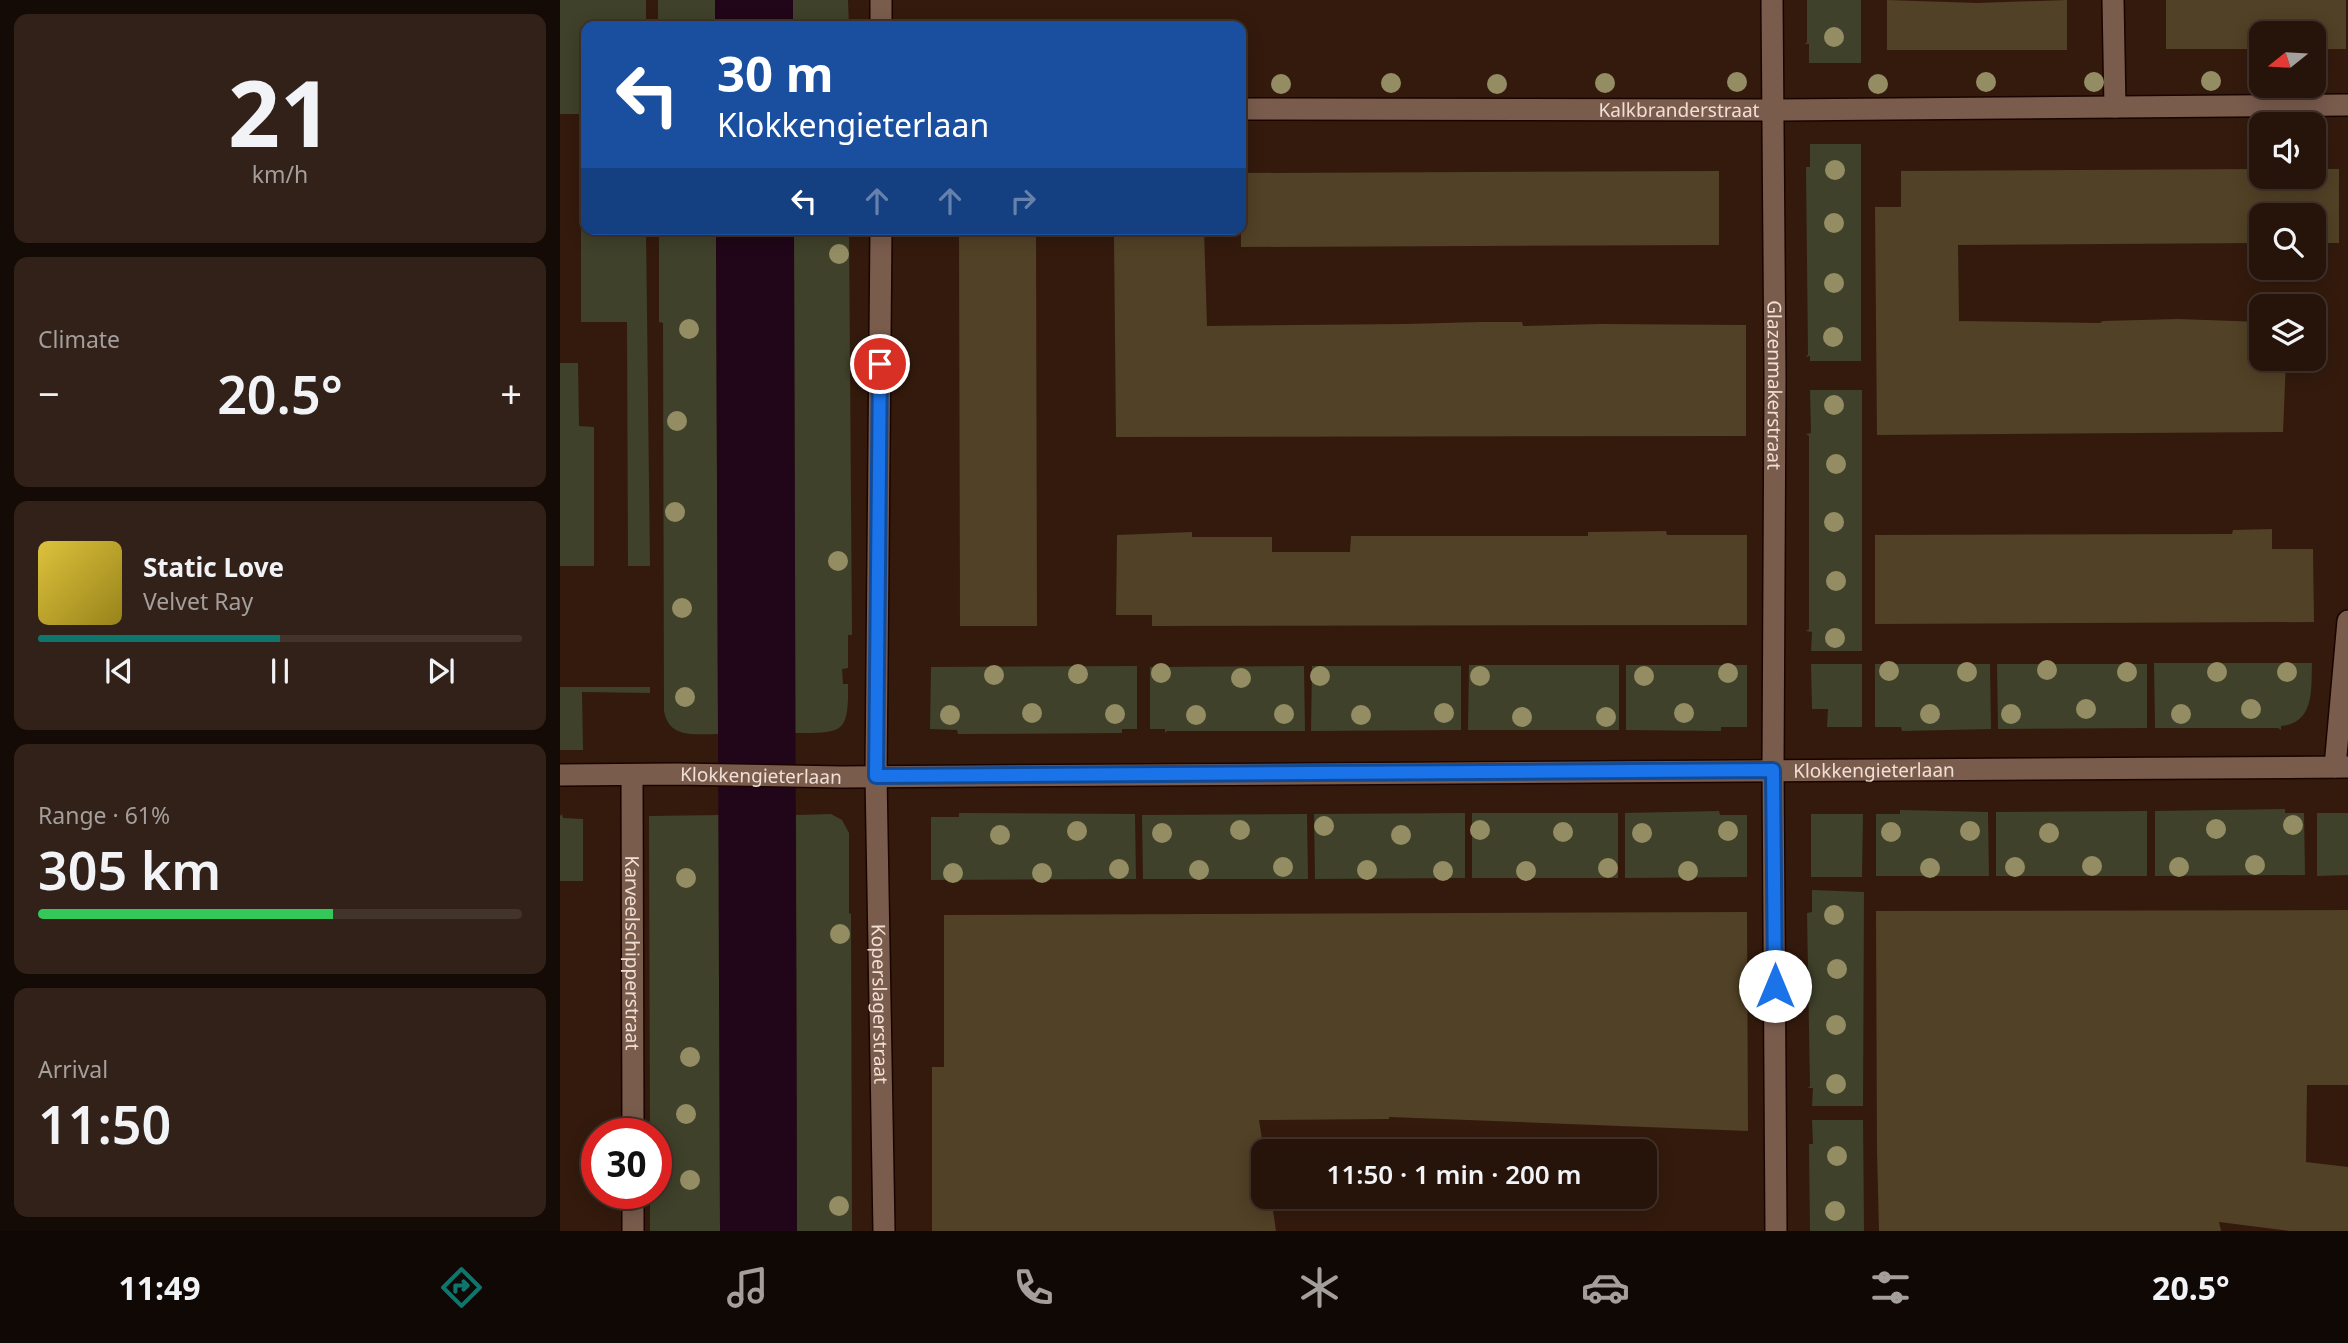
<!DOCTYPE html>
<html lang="en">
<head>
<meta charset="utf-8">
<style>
	:root { --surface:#26140a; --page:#322118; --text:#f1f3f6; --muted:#a49e9c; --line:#42332b; --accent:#0f766e }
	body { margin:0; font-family:"Noto Sans",sans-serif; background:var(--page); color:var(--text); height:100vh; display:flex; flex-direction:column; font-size:26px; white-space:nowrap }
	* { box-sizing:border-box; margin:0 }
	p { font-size:23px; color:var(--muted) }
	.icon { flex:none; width:38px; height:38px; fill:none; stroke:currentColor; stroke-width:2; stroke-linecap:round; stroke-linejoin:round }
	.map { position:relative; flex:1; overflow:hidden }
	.side { display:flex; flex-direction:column; gap:14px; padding:14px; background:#150b06; width:560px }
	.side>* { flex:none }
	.guide { position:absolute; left:21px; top:21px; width:665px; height:214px; border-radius:14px; box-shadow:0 4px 18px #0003,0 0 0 2px var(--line); background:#1a4fa0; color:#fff; overflow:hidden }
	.needle { width:46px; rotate:252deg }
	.buttons { position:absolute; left:1689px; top:21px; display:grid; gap:14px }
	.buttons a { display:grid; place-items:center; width:77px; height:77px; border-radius:14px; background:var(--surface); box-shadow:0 4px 18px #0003,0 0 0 2px var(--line); font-size:35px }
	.speed { position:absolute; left:21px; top:1118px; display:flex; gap:14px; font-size:35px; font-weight:700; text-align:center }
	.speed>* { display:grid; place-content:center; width:91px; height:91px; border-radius:50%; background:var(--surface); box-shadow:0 4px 18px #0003,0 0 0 2px var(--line); line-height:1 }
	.speed .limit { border:10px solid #d22; background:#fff; color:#111 }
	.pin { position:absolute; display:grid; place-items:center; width:60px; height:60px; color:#fff; margin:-30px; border:4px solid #fff; border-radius:50%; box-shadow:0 2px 7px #0007 }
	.me { position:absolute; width:77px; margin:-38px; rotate:0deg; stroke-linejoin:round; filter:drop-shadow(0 0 5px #0008) }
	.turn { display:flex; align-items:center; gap:24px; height:147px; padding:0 21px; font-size:32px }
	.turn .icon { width:91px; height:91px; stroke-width:2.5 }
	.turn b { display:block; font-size:49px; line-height:60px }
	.lanes { display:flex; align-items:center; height:66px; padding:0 21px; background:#0003; justify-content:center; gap:35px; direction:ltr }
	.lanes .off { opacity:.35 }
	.big { font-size:52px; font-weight:600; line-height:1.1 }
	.side .card { flex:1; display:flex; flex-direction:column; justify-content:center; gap:10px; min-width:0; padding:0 24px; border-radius:14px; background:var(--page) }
	.side .dial { align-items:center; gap:0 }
	.dial b { font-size:91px; line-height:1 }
	.song { display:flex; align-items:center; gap:21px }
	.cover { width:84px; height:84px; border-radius:10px; background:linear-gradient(135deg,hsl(50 70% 55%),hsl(50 70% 35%)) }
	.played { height:7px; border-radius:4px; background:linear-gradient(90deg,var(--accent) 50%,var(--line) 50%) }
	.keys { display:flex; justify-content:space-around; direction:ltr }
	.heat { display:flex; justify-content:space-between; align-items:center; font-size:38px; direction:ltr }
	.charge { height:10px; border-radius:5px; background:linear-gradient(90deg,#34c759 61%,var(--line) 0) }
	.trip { position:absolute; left:691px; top:1139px; width:406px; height:70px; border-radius:14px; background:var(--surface); box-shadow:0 4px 18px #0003,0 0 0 2px var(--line); font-weight:600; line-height:70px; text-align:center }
	.tabs { display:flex; height:112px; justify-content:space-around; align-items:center; background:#0f0804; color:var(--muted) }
	.tabs .icon { width:49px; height:49px }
	.tabs .active { color:var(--accent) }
	.tabs b { font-size:32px; color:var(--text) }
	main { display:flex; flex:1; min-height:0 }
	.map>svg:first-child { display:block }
</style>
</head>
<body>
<main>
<section class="side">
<div class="card dial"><b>21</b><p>km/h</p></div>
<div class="card"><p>Climate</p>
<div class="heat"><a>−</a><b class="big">20.5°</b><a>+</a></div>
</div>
<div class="card">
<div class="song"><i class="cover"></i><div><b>Static Love</b><p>Velvet Ray</p></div></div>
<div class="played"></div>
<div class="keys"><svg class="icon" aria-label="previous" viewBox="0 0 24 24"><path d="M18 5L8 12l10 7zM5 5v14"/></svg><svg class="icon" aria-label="pause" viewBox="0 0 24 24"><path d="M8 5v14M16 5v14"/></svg><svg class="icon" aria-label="next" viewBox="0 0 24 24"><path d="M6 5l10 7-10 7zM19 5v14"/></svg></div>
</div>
<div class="card"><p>Range · 61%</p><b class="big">305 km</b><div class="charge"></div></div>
<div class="card"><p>Arrival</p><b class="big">11:50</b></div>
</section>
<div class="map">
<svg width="1788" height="1231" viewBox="0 0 1788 1231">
	<rect width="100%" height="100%" fill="#331a0d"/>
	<g fill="#3f412a">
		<polygon points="0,0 86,0 86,26 26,26 26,229 86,229 90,566 68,566 67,322 21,322 21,114 0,114"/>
		<rect x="98" y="0" width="57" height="26"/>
		<polygon points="233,0 288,0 289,26 233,26"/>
		<polygon points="1247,0 1301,0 1301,63 1249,63 1249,44 1245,44 1247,42"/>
		<polygon points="1250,144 1301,144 1301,361 1250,361 1250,356 1246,357 1248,354 1246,167 1250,167"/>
		<path d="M99,229H156L158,734C135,734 109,739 104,711L103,323L99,322Z"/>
		<path d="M234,229H289L292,635H288V668L282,669L283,684H288C289,735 282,733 235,733Z"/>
		<polygon points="0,363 18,363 19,426 34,427 34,566 0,566"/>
		<polygon points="1250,390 1302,390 1302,651 1251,651 1252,632 1246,631 1249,629 1249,436 1246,434 1251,433"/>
		<path d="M1594,663H1752C1751,689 1755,723 1721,726V730L1718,728H1595Z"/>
		<polygon points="1251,664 1302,664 1302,727 1267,727 1268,709 1252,709"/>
		<polygon points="1315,664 1430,664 1431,729 1342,731 1341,727 1315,727"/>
		<polygon points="1437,664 1587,664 1587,728 1438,729"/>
		<polygon points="909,665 1059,665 1059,730 908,730"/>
		<polygon points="1066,665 1187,665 1187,727 1161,727 1161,731 1066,730"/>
		<polygon points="577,666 577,729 562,729 562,733 398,734 397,730 370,729 371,667"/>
		<polygon points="744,666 745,731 607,731 605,733 605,729 590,729 590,667"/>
		<polygon points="752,666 901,666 901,730 751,731"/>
		<polygon points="0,687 90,687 90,693 22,692 23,750 0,750"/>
		<polygon points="1725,809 1725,813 1744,813 1745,875 1595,876 1595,811"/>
		<polygon points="1340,810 1428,812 1429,876 1316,876 1316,814 1340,814"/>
		<polygon points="1159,811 1160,815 1187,815 1187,877 1065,878 1065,813"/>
		<polygon points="1587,811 1587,876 1436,876 1436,812"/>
		<polygon points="399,813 575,814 576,879 371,880 371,817 399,817"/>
		<polygon points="905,813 905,878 755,879 754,814"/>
		<rect x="912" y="813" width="146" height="65"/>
		<polygon points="1757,813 1788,813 1788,875 1757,876"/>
		<polygon points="2,814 3,818 23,819 23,881 0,881 0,816"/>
		<polygon points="271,814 282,820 289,833 289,913 291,914 292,1231 237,1231 236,815"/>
		<polygon points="747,814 748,879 583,879 582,815"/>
		<polygon points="1251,814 1303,814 1302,877 1251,877"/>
		<polygon points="159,815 160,1231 90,1231 90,1194 96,1194 96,1134 90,1134 89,816"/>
		<polygon points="1252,890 1304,892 1303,1106 1252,1106 1253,1088 1248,1088 1250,1086 1247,913 1252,912"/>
		<polygon points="1252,1120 1303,1120 1304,1231 1250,1231 1249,1144 1253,1144"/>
	</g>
	<g fill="#200618">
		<rect x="155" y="0" width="78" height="26"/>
		<polygon points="156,229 234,229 237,1231 160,1231"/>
	</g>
	<g fill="#514126">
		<polygon points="1327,0 1417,3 1507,0 1507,50 1327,50"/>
		<polygon points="1606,0 1786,0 1786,49 1754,49 1754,33 1701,33 1701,49 1606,49"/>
		<polygon points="1701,169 1701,177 1754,177 1754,169 1779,169 1779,243 1754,243 1754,215 1701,215 1701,243 1398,245 1399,321 1540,323 1543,321 1618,319 1701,322 1701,359 1726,359 1723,432 1317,435 1315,207 1341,207 1341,171"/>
		<polygon points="1159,171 1159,245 681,247 681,173"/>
		<polygon points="399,229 476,229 477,626 400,626"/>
		<polygon points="588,229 644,229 647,326 845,324 920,322 962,322 963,326 1041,324 1186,325 1186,436 556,437 554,237 588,237"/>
		<polygon points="1712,529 1712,549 1753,549 1754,622 1315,624 1315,535 1672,534 1673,530"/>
		<polygon points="1106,531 1107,535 1187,535 1187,625 592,626 592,615 556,615 557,535 632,532 632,537 712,537 712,552 790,552 791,536 1028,536 1028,532"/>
		<polygon points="1788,910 1788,1085 1747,1085 1746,1162 1788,1167 1788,1231 1729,1231 1659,1222 1661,1231 1319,1231 1317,1152 1316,911"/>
		<polygon points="1187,912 1188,1131 829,1117 829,1119 699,1120 704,1152 704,1197 711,1197 716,1231 372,1231 372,1067 384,1067 384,915"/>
	</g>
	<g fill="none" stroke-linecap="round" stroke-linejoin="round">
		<g stroke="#1a0400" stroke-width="24">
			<g id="minor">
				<polyline points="321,0 321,26"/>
				<path id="s1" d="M1212,0L1215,377L1213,770L1216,1231"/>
				<polyline points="1553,0 1555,107"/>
				<path id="s2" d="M681,109L1211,110L1788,105"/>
				<path id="s3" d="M321,229L316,776L324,1231"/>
				<polyline points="1775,767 1788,621"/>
				<path id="s4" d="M0,775L117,774L281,777L1788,767"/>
				<path id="s5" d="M72,775L73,1134"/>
				<polyline points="73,1194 73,1231"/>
			</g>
		</g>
		<use href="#minor" stroke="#7a5c4d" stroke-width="21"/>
	</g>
	<g fill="#948d64">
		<circle cx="1274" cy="37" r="10"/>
		<circle cx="1651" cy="81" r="10"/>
		<circle cx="1177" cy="82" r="10"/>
		<circle cx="1426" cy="82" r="10"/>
		<circle cx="1534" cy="82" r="10"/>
		<circle cx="831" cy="83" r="10"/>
		<circle cx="1045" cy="83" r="10"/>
		<circle cx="721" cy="84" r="10"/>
		<circle cx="937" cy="84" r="10"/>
		<circle cx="1318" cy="84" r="10"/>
		<circle cx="1275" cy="170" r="10"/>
		<circle cx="1274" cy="223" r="10"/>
		<circle cx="279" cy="254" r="10"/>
		<circle cx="1274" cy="283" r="10"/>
		<circle cx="129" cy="329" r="10"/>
		<circle cx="1273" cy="337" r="10"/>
		<circle cx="1274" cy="405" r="10"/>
		<circle cx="117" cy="421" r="10"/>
		<circle cx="1276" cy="464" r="10"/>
		<circle cx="115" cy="512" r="10"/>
		<circle cx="1274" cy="522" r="10"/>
		<circle cx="278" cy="561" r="10"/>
		<circle cx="1276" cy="581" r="10"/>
		<circle cx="122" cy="608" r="10"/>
		<circle cx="1275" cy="638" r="10"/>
		<circle cx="1487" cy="670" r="10"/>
		<circle cx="1329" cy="671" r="10"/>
		<circle cx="1407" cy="672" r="10"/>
		<circle cx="1567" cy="672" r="10"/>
		<circle cx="1657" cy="672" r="10"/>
		<circle cx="1727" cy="672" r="10"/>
		<circle cx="601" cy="673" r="10"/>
		<circle cx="1168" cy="673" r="10"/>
		<circle cx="518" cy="674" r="10"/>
		<circle cx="434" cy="675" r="10"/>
		<circle cx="760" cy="676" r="10"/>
		<circle cx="920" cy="676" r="10"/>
		<circle cx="1084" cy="676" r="10"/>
		<circle cx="681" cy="678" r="10"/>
		<circle cx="125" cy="697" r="10"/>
		<circle cx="1526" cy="709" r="10"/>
		<circle cx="1691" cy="709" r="10"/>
		<circle cx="472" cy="713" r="10"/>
		<circle cx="884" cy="713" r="10"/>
		<circle cx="1124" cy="713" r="10"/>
		<circle cx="555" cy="714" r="10"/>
		<circle cx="724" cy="714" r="10"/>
		<circle cx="1370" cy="714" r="10"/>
		<circle cx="1451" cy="714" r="10"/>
		<circle cx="1621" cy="714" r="10"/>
		<circle cx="390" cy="715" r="10"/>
		<circle cx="636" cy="715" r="10"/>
		<circle cx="801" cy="715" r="10"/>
		<circle cx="962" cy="717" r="10"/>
		<circle cx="1046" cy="717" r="10"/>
		<circle cx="1733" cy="825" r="10"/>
		<circle cx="764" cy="826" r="10"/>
		<circle cx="1656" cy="829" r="10"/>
		<circle cx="680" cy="830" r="10"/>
		<circle cx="920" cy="830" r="10"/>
		<circle cx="517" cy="831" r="10"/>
		<circle cx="1168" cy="831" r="10"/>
		<circle cx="1410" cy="831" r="10"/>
		<circle cx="1003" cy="832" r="10"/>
		<circle cx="1331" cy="832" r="10"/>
		<circle cx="602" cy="833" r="10"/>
		<circle cx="1082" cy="833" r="10"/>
		<circle cx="1489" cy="833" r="10"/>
		<circle cx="440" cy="835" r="10"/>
		<circle cx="841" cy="835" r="10"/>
		<circle cx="1695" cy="865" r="10"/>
		<circle cx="1532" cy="866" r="10"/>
		<circle cx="723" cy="867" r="10"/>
		<circle cx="1455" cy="867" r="10"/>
		<circle cx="1619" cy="867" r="10"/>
		<circle cx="1048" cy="868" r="10"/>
		<circle cx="1370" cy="868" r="10"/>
		<circle cx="559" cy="869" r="10"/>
		<circle cx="639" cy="870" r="10"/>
		<circle cx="807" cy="870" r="10"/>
		<circle cx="883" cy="871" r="10"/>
		<circle cx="966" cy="871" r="10"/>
		<circle cx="1128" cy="871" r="10"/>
		<circle cx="393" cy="873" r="10"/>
		<circle cx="482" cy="873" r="10"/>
		<circle cx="126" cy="878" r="10"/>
		<circle cx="1274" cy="915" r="10"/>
		<circle cx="280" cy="934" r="10"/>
		<circle cx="1277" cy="969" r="10"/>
		<circle cx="1276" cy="1025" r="10"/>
		<circle cx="130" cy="1057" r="10"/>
		<circle cx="1276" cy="1084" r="10"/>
		<circle cx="126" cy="1114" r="10"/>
		<circle cx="1277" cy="1156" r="10"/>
		<circle cx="130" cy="1180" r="10"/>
		<circle cx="279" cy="1206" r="10"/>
		<circle cx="1275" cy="1211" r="10"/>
	</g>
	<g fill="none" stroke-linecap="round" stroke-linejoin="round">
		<g stroke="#114b97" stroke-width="18">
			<polyline id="route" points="320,364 316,776 1213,770 1215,986"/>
		</g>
		<use href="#route" stroke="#1a73e8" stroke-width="12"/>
	</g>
	<g text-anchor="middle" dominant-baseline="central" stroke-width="7" stroke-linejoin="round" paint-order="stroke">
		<g font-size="19" fill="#f1dfd6" stroke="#130804">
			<text stroke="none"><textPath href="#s2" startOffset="438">Kalkbranderstraat</textPath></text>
			<text stroke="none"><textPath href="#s1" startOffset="385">Glazenmakerstraat</textPath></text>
			<text stroke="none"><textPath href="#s4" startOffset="1314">Klokkengieterlaan</textPath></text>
			<text stroke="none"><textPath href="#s4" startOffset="201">Klokkengieterlaan</textPath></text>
			<text stroke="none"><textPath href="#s5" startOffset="178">Karveelschipperstraat</textPath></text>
			<text stroke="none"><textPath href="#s3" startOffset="775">Koperslagerstraat</textPath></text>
		</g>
	</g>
</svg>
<div class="buttons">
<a><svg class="needle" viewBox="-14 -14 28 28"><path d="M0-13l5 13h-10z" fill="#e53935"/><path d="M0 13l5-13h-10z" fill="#a49e9c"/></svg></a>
<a><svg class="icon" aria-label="sound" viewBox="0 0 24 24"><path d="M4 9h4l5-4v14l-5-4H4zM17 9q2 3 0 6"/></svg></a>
<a><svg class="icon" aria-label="search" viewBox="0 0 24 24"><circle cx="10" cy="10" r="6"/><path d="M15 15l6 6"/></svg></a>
<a><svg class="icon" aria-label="layers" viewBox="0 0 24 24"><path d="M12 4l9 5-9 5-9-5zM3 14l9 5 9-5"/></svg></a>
</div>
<div class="speed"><div class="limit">30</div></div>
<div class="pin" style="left:320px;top:364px;background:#d93025"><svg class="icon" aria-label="arrive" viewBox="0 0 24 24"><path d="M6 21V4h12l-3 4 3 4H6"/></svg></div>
<svg class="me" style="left:1215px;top:986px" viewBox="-20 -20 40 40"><circle r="19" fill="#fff"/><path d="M0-13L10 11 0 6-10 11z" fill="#1a73e8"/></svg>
<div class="trip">11:50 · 1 min · 200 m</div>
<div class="guide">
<div class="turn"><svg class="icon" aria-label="left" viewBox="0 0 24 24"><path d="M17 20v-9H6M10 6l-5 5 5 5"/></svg><div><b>30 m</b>Klokkengieterlaan</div></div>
<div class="lanes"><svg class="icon" aria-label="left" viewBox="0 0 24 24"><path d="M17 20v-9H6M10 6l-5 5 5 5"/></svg><svg class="icon off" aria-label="ahead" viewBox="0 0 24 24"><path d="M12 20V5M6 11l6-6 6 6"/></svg><svg class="icon off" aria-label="ahead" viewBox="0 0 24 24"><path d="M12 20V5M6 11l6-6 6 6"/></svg><svg class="icon off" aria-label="right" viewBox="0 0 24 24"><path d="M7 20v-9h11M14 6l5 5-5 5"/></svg></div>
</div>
</div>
</main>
<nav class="tabs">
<b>11:49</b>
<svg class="icon active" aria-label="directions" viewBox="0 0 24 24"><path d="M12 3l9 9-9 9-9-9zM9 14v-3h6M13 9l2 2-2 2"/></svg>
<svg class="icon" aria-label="music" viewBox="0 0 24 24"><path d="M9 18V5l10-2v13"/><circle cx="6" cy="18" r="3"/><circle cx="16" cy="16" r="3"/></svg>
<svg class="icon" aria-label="phone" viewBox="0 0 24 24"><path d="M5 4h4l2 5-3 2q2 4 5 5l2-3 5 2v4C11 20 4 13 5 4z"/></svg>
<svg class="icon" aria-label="climate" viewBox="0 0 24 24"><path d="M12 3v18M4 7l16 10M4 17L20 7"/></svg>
<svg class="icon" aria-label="car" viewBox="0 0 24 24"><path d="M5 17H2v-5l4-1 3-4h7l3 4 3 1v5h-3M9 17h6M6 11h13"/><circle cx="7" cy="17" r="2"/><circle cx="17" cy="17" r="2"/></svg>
<svg class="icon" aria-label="filters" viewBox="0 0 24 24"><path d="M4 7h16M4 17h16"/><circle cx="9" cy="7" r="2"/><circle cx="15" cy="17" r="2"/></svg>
<b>20.5°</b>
</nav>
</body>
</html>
